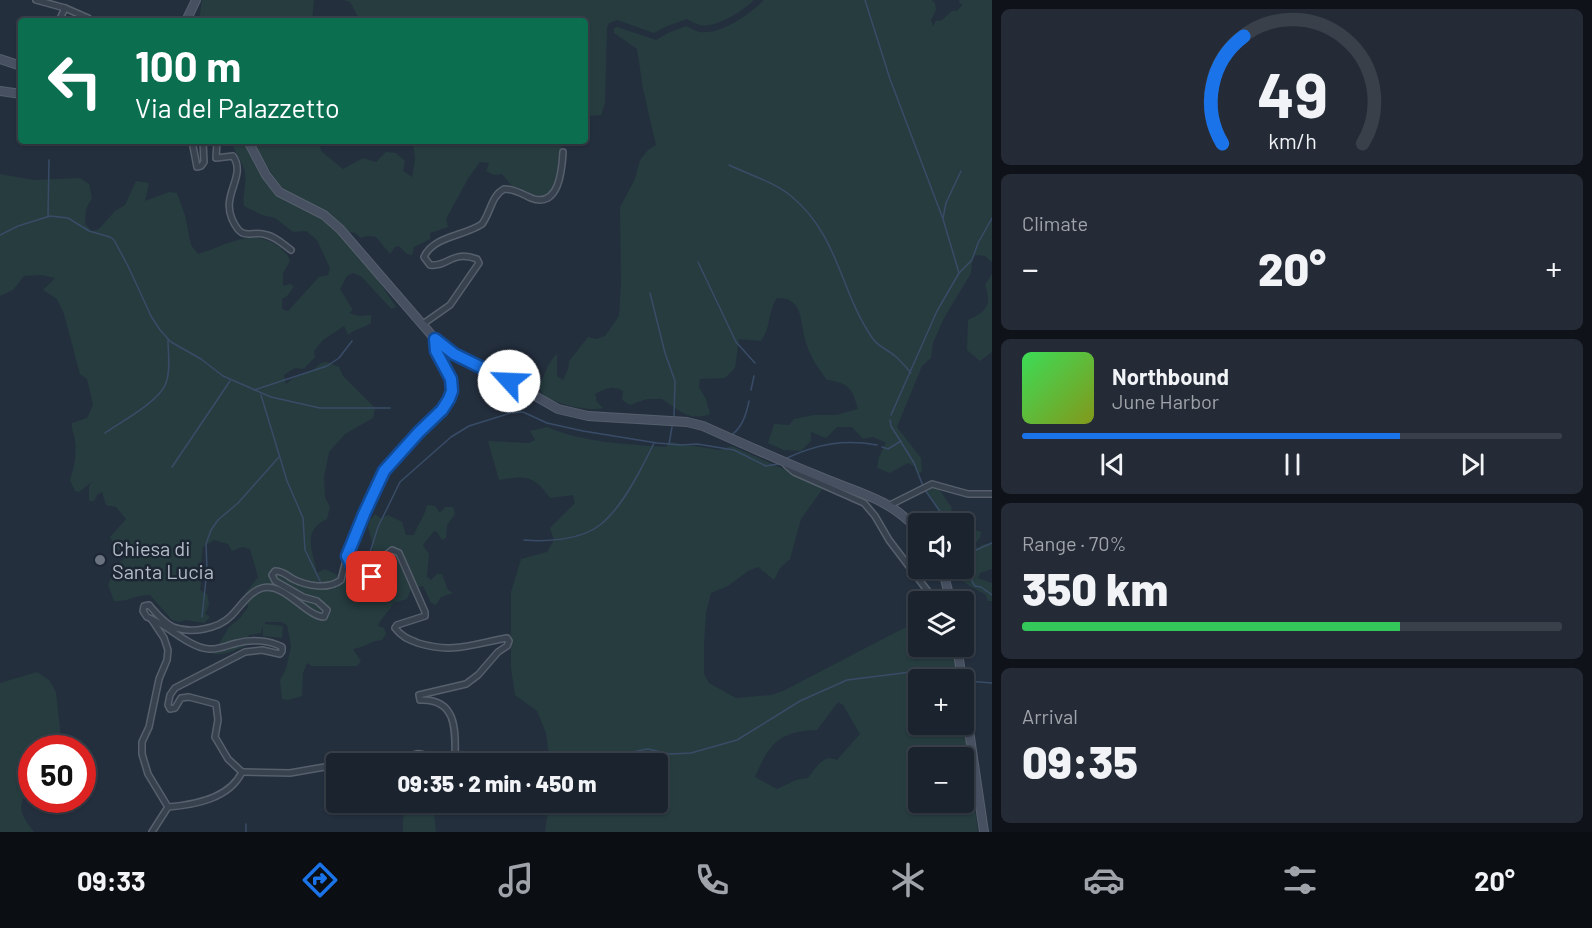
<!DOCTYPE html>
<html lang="en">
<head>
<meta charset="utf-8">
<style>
	:root { --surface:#1b232e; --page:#242b36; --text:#f1f3f6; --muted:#a0a4aa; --line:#39404a; --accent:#1a73e8 }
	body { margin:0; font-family:Barlow,sans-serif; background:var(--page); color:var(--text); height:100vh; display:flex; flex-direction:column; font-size:22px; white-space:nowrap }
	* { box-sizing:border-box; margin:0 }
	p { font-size:20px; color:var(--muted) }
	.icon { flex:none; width:33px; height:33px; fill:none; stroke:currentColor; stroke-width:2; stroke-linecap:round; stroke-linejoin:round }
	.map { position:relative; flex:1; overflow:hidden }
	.sheet { display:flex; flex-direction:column; gap:9px; padding:9px; background:#0f1319; width:600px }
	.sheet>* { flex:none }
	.hud { position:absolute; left:18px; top:18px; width:570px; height:126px; border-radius:6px; box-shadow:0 2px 4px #0004,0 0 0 2px var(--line); background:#0b6e4f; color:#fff; overflow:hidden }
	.buttons { position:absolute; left:908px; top:513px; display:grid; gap:12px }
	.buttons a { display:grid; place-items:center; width:66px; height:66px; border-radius:6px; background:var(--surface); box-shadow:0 2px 4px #0004,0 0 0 2px var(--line); font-size:30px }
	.speed { position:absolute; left:18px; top:735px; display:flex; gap:12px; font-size:30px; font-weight:700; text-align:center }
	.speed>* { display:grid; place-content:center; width:78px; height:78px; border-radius:50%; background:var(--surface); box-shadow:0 2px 4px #0004,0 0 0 2px var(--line); line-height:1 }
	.speed .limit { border:9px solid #d22; background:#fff; color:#111 }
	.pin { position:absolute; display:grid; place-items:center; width:51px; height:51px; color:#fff; margin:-26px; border-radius:12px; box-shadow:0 3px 9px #0006 }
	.me { position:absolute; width:66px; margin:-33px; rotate:295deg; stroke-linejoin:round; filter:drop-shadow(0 0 4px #0008) }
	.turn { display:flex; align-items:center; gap:21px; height:126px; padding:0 18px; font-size:27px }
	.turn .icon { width:78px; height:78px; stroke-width:2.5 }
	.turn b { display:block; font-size:42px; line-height:51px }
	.big { font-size:45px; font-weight:800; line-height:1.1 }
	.sheet .tile { flex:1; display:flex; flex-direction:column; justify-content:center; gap:9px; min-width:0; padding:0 21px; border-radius:9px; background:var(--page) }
	.sheet .dial { align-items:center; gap:0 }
	.dial svg { height:156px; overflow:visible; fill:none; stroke:var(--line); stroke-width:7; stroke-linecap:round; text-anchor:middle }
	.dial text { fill:var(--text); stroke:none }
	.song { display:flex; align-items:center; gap:18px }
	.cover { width:72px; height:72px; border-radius:9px; background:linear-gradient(135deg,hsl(130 70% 55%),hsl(70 70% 35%)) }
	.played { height:6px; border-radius:3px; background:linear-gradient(90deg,var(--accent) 70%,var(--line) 70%) }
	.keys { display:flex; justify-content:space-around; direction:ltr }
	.heat { display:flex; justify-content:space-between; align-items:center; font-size:33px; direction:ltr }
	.charge { height:9px; border-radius:4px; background:linear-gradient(90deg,#34c759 70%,var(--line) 0) }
	.trip { position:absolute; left:326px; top:753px; width:342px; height:60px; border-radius:6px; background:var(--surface); box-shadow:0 2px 4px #0004,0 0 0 2px var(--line); font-weight:800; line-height:60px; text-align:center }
	.menu { display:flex; height:96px; justify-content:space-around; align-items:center; background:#0b0e12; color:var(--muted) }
	.menu .icon { width:42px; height:42px }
	.menu .active { color:var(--accent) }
	.menu b { font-size:27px; color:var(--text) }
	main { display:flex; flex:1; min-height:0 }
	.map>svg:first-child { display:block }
</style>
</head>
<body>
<main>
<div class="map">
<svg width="992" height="832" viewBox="0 0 992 832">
	<rect width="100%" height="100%" fill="#242f3e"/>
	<g fill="#263c3f" fill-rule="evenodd">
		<polygon points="202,0 314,0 312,21 199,21"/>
		<path d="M344,0H754C744,10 715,29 700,25C696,24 691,21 687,19L665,27L654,33L617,20L609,23L607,28L605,103L601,115L585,116V21H360L350,2Z"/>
		<path d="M764,0H932L935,3L936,10L931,20L933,26L936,21L942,20L952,11H957L963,4H960L959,0H992V262L985,256L973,255L971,273L944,318L933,343L931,358L922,366L897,427L921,458L922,472L917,473L914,466L908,463L890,473L877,468L879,457L886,443L873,437L863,439L852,427H837L826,438L811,432V441L801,451L784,450L768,443L774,424L789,425L794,419L814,415H836L858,409C852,388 849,383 827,380C817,367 809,355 805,339C800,321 803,297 777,298C767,314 772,325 761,341L739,339L735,368L725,378L700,379L699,387L706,399L710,414C689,422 679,410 662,399H647L630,405L622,400L623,391C613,385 606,388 595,394L597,402L603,408C590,412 553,404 543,394C541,392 540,388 538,386C547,373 546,364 557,354V376L563,380L568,369L569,361L588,337L596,339L605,336L619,316L621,285L620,207L635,179L640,160L648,150L656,145L643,89L637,49L614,33V28L617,27L656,40L668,33L686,26C691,28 695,31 700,32C721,35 750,14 764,0Z"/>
		<path d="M231,141H246L277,194L323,217L346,239L345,241L375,275L396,307L391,309L362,277L353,273L347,276L340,289L353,310L349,313L360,316L371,315V323C363,328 355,329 348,335L344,326L323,340L314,351L315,357L304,369L295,368L284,375L286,384L292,379L313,370L321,363L327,362L339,367L343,376L375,408L373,418L345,434L329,452L324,477L325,497L330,507L327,519C301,531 313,551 317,573L325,569L349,581L370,584L374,567L372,542L368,527L370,520L375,514L380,518L388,515L402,522L406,535H414C418,524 425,516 427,505L435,506L440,513L445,507H453L455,514L447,525L446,538L442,540L437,532L434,531L423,545L429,554L427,577L431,580L437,574H442L448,590L453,593L441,597L436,605L431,603L423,586L411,589L407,599L394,603C389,612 381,617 378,626L384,628L386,634L382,640C370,641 364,648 353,649L361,661L357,666H312L307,663L303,673L302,696L288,700L282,699L280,680L286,669L291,646L287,625L281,622H265V624L283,626L282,638L263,636V626L261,633L249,635L247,646C236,649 225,656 213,654L229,627L240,618L248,607L245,594L258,577L250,549L242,547L232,551L228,544L214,540L203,547C200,563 203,573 200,590L207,594L209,604L205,614L210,617L204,623L186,620L179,622L172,620L150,595C135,595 128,602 114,601L108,585L113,573L110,569L124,559L110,537L126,519L116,507L106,505L102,492L97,495L94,501H89V486L92,482L79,492L75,491L70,480C74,469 77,453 75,441C75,434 71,431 72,423L87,418L93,405L87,379L80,374L64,314L57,299L43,290L55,278L41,275L24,276L13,290L0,296V174L34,180L80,178L89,184L92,198L86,209L85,224L92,231L99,229L115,211L125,205L136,181L149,183L145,201L169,192L177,193L185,215L191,245L198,254C225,246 253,226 279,247C284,251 288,254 290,261L283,273V286L291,284L294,287L287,296L282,299V309L288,311L319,277L328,275L330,268L317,240L306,231L293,232L275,218L262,215L244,206C242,195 247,183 245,172C242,160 234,152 231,141Z"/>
		<polygon points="255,141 319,141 321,151 343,169 363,158 376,162 386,152 396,153 405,161 403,171 412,177 415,160 413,141 562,141 557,179 550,193 539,196 531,194 520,188 512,186 502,174 494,175 486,171 489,163 480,162 469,177 446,219 448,227 430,233 430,239 414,247 412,255 407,254 399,246 395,247 390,254 376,237 368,236 361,238 355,233 350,232 348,234 326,212 282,189 257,150"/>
		<path d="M992,274V352L980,361L967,350L968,320C987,311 992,306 985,285Z"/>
		<path d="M547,427C584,443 627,444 666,447L671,442L719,450L732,446L824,487L801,519L790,559L780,568L774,580L758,567L748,571L728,586L711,593L706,613L704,643V674L709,683L736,698L771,695L783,691L906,627L918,623V646L953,647L957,679L918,680V724H963V720L978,832H545L549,803L657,802V764L550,763L546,733L537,711L515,695L511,668V592L521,559L547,552L554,540L550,528L575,503L573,495L550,498C533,474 525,476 499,480L488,441L529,443L535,440L530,431ZM838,702L843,705L860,734L837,760C823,753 816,768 808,778L796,780L777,789L755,777C769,744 779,731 817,730ZM918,758H963V802H918Z"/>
		<path d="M935,487C944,492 945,500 951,506L952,512L960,523H944L931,497L928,495L927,490Z"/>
		<polygon points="963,525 981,532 980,538 974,545 979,549 981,545 992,543 992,569 980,573 978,578 992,583 992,601 988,601 986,595 960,580 964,571"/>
		<path d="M37,672L49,680L56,692L62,748H32L31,789C14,805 22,816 34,832H0V683Z"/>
		<polygon points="408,803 433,803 436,832 403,832 403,819"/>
	</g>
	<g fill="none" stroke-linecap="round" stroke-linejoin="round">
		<g stroke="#394c67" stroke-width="1.5">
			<polyline points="865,0 890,79 943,219 959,273"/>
			<path d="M729,165C750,175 774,182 791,196C839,235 840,292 873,339C879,347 888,350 895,356C901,361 906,367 911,373"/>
			<polyline points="48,216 49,160"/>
			<polyline points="943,218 946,203 961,171"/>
			<polyline points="0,235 18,226 50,216 68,218 89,231 110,237 114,240 128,266 151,316 160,330 171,342 201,359 223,376 271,397 320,408 390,408"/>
			<polyline points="698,262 736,342 755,363"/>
			<polyline points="650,293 665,353 675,381 674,416"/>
			<polyline points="254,390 327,366 339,358 352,341"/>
			<polyline points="751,390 754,376"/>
			<polyline points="261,395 287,481 303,518 305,550 321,583"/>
			<polyline points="891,415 937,311 959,273 972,260 978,243 992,218"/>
			<polyline points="890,420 891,426 914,463 923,486"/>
			<path d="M105,433C121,422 160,401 166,383C171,370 168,354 168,340"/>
			<path d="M733,434C743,425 746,415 749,401"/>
			<polyline points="669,444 672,427"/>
			<polyline points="882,447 888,449 901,441"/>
			<path d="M787,458C817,444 844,439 877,445"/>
			<polyline points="172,467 230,381"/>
			<polyline points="925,490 949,524"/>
			<path d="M524,540C547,542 581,540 600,525C622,508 642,468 654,443"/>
			<path d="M963,548C970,560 966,575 975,586L981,587L992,595"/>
			<polyline points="967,554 992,543"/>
			<polyline points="365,568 378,527 400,482 451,437 469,426 511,413 523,412 547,423 583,431 657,443 681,445 697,444 734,450 766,466 778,464"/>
			<polyline points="202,617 207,570 206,544 211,530 218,520 238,503 279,457"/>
			<polyline points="967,681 992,683"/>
			<polyline points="612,764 637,751 648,749 670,754 691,753 737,740 800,701 847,680 927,670 957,677"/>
			<polyline points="506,811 540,802"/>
			<polyline points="246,832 246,824"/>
		</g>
		<g stroke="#565f6c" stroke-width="8">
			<g id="street">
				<polyline points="36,0 65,8 59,21"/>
				<polyline points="65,8 88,18"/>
				<polyline points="192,141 197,167 201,166 204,162 203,141"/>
				<path d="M217,141L216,158L233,156C247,176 221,194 232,219C243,244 251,229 267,235C276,237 284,245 291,250"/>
				<path d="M423,324L450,305L479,263L477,259C451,250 449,267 430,265L424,257C433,236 465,236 482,224C491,212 491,196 504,189C515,189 522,194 531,198C559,209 562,170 563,152"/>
				<polyline points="786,465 794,472 864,503 875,516 889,540 936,602"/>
				<polyline points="888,506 932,484 968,494 992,494"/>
				<path d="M347,556L357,576L366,579L372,577L382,558L392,550L399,553L425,612V616L397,625L395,628C402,637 408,639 418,643C453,654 473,644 507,638L509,641L507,646L498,652L478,675L466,684L419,695L420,700C460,698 455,736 455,764"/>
				<polyline points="152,620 164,638 168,650 167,660 159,679 149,727 142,742 142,754 148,774 168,807"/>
				<path d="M396,764C413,753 421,748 436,764"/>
				<polyline points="242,772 290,773 336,765"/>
				<path d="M152,832L168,807C194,805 229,799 242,772L228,759L215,737L218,720L216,704L189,697L181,698L175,708L170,709L168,705L170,695L175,688L245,652L262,650L280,654L282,651V647C270,640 250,639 237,643C228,645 218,650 209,649C189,648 167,624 147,617L143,611L144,606L149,605C156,613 164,623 173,627C191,634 218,629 231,616C240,607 249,592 262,588C285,582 305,616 324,617L327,610L317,601L303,597L275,581L272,575L275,571C283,571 286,575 293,579C307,586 328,590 341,580L347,556L364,514L384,471L449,399C458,375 437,361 435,339"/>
			</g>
		</g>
		<g stroke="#565f6c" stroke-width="10">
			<g id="secondary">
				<polyline points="186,21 196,0"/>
				<polyline points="0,59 21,66"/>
				<polyline points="0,91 21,94"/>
				<path d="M248,141L266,175L279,192L324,215L340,229L435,339L454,355L509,381L558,409L588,416L687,422L703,426C741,443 779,460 818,476C857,493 888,497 918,530"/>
				<polyline points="942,568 951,602"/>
				<polyline points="957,646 962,680"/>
				<polyline points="963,690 984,832"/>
			</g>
		</g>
		<use href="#street" stroke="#38414e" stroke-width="5"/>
		<use href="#secondary" stroke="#465061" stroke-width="8"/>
	</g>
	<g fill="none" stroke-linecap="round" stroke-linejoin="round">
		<g stroke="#114b97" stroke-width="15">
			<polyline id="route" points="372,577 362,579 357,576 347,556 364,514 384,471 419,432 442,410 449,399 452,391 451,379 436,351 435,339 454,354 509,381"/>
		</g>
		<use href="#route" stroke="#1a73e8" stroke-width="10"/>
	</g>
	<circle fill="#6b7280" stroke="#1d2633" stroke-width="2" cx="100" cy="560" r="6"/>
	<g text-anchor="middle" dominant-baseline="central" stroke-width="5" stroke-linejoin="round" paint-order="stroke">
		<g font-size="20" fill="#b4bcc9" stroke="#1d2633" text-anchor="start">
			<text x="112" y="548">Chiesa di<tspan x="112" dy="23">Santa Lucia</tspan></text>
		</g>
	</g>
</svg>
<div class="buttons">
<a><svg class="icon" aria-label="sound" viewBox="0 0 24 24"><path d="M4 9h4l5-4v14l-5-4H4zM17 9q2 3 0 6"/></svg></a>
<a><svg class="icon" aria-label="layers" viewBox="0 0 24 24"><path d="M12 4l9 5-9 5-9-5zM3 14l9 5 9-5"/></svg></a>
<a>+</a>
<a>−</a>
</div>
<div class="speed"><div class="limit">50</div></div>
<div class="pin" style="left:372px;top:577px;background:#d93025"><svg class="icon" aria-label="arrive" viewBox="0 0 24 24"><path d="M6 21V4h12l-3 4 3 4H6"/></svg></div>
<svg class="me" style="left:509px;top:381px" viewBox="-20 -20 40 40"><circle r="19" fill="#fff"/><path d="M0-13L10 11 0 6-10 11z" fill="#1a73e8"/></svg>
<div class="trip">09:35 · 2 min · 450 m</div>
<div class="hud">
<div class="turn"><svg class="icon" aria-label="left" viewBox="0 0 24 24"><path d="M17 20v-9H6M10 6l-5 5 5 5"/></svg><div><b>100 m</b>Via del Palazzetto</div></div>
</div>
</div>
<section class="sheet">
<div class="tile dial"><svg viewBox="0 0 100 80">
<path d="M14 69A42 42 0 1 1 86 69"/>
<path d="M14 69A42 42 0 0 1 25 14" stroke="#1a73e8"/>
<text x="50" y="56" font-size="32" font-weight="700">49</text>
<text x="50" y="72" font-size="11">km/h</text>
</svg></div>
<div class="tile"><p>Climate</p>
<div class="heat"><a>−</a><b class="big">20°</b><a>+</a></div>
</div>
<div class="tile">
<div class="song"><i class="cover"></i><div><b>Northbound</b><p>June Harbor</p></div></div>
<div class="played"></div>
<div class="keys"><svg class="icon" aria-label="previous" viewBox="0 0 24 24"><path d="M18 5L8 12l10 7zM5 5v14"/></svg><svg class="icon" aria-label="pause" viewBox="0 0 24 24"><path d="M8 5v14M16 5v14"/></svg><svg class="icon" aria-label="next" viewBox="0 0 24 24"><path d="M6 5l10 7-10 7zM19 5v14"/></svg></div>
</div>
<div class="tile"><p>Range · 70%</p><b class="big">350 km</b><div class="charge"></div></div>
<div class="tile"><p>Arrival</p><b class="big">09:35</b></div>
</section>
</main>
<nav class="menu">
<b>09:33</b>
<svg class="icon active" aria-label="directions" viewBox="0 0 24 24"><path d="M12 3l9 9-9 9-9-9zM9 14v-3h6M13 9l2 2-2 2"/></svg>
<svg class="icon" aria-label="music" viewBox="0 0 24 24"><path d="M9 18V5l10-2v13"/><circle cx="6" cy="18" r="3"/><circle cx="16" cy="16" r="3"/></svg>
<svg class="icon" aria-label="phone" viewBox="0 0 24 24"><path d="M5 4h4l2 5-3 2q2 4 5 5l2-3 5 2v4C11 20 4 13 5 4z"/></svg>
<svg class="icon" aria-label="climate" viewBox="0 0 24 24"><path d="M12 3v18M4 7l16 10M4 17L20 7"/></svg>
<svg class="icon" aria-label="car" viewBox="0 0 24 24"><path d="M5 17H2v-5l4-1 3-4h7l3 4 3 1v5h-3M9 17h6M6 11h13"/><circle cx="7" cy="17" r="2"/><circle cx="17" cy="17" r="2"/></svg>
<svg class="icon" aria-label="filters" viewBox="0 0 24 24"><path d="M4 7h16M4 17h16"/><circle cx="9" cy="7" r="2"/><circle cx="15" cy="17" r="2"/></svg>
<b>20°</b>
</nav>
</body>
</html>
